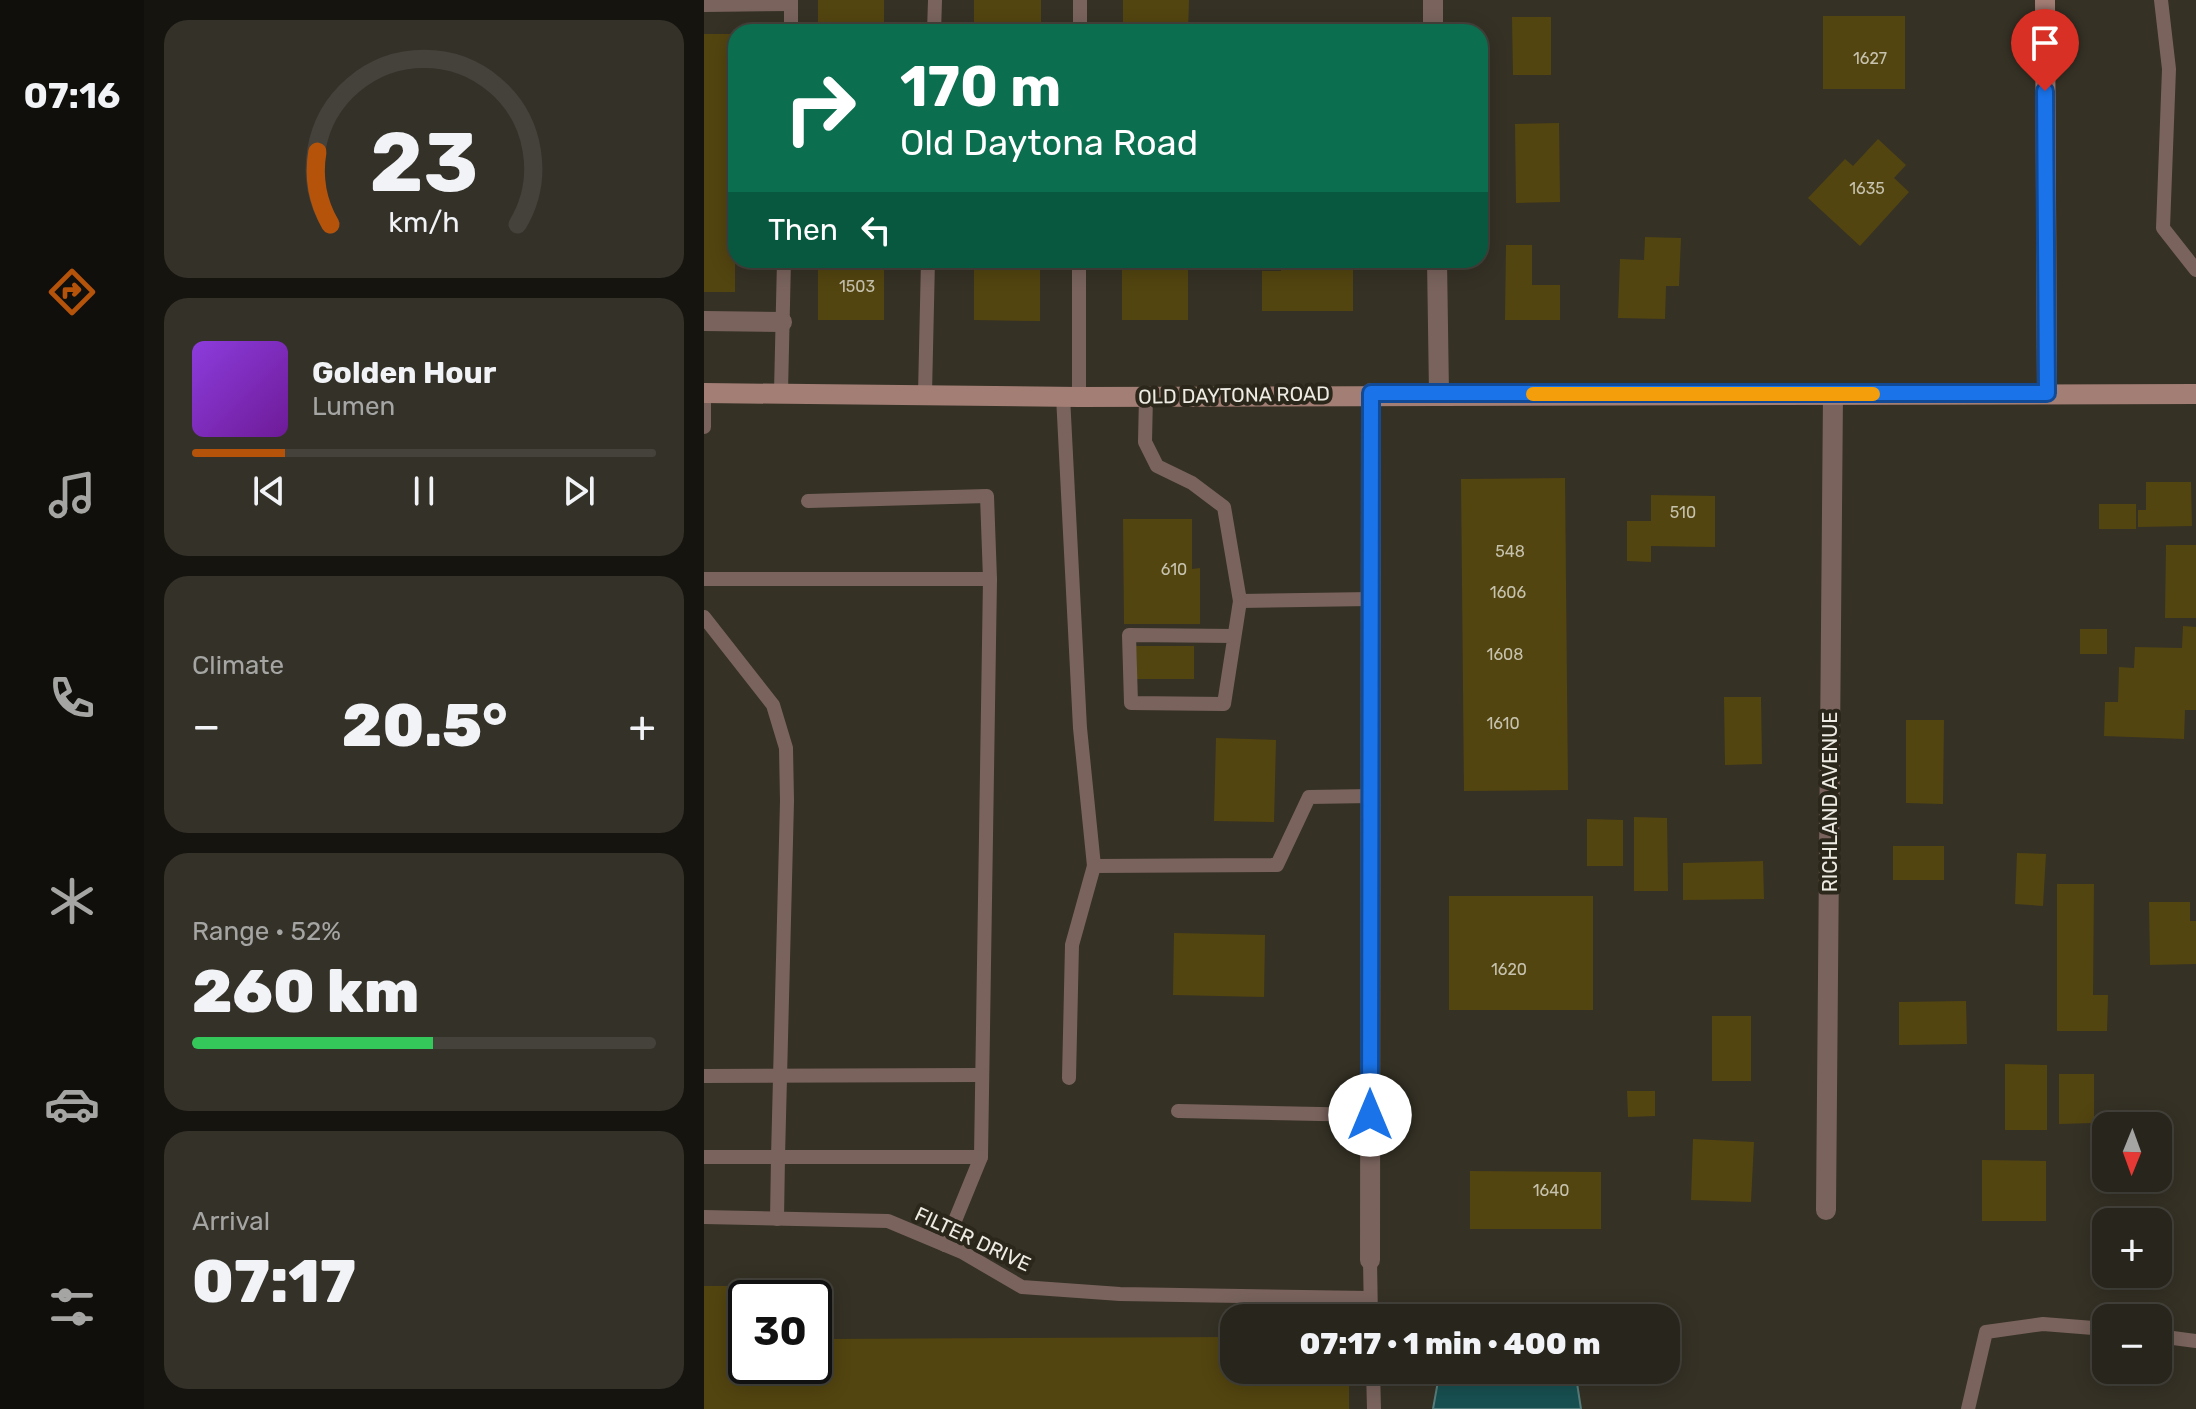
<!DOCTYPE html>
<html lang="en">
<head>
<meta charset="utf-8">
<style>
	:root { --surface:#28251c; --page:#343129; --text:#f1f3f6; --muted:#a5a5a3; --line:#44423b; --accent:#b45309 }
	body { margin:0; font-family:Rubik,sans-serif; background:var(--page); color:var(--text); height:100vh; display:flex; flex-direction:column; font-size:30px; white-space:nowrap }
	* { box-sizing:border-box; margin:0 }
	p { font-size:26px; color:var(--muted) }
	.icon { flex:none; width:44px; height:44px; fill:none; stroke:currentColor; stroke-width:2; stroke-linecap:round; stroke-linejoin:round }
	.map { position:relative; flex:1; overflow:hidden }
	.sheet { display:flex; flex-direction:column; gap:20px; padding:20px; background:#16140f; width:560px }
	.sheet>* { flex:none }
	.hud { position:absolute; left:24px; top:24px; width:760px; height:244px; border-radius:24px; box-shadow:0 4px 20px #0003,0 0 0 2px var(--line); background:#0b6e4f; color:#fff; overflow:hidden }
	.needle { width:52px; rotate:181deg }
	.controls { position:absolute; left:1388px; top:1112px; display:grid; gap:16px }
	.controls a { display:grid; place-items:center; width:80px; height:80px; border-radius:16px; background:var(--surface); box-shadow:0 4px 20px #0003,0 0 0 2px var(--line); font-size:40px }
	.speed { position:absolute; left:24px; top:1280px; display:flex; gap:16px; font-size:40px; font-weight:700; text-align:center }
	.speed>* { display:grid; place-content:center; width:104px; height:104px; border-radius:50%; background:var(--surface); box-shadow:0 4px 20px #0003,0 0 0 2px var(--line); line-height:1 }
	.speed .limit { border:4px solid #111; border-radius:12px; background:#fff; color:#111 }
	.pin { position:absolute; display:grid; place-items:center; width:68px; height:68px; color:#fff; margin:-82px -34px; border-radius:50% 50% 50% 0; rotate:-45deg; box-shadow:0 0 8px #0007 }
	.pin .icon { rotate:45deg }
	.me { position:absolute; width:88px; margin:-44px; rotate:0deg; stroke-linejoin:round; filter:drop-shadow(0 0 6px #0008) }
	.turn { display:flex; align-items:center; gap:28px; height:168px; padding:0 40px; font-size:36px }
	.turn .icon { width:104px; height:104px; stroke-width:2.5 }
	.turn b { display:block; font-size:56px; line-height:68px }
	.then { display:flex; align-items:center; height:76px; padding:0 40px; background:#0003; gap:16px; font-size:30px }
	.big { font-size:60px; font-weight:800; line-height:1.1 }
	.sheet .card { flex:1; display:flex; flex-direction:column; justify-content:center; gap:12px; min-width:0; padding:0 28px; border-radius:24px; background:var(--page) }
	.sheet .dial { align-items:center; gap:0 }
	.dial svg { height:208px; overflow:visible; fill:none; stroke:var(--line); stroke-width:7; stroke-linecap:round; text-anchor:middle }
	.dial text { fill:var(--text); stroke:none }
	.song { display:flex; align-items:center; gap:24px }
	.cover { width:96px; height:96px; border-radius:12px; background:linear-gradient(135deg,hsl(270 70% 55%),hsl(280 70% 35%)) }
	.played { height:8px; border-radius:4px; background:linear-gradient(90deg,var(--accent) 20%,var(--line) 20%) }
	.keys { display:flex; justify-content:space-around; direction:ltr }
	.heat { display:flex; justify-content:space-between; align-items:center; font-size:44px; direction:ltr }
	.charge { height:12px; border-radius:6px; background:linear-gradient(90deg,#34c759 52%,var(--line) 0) }
	.trip { position:absolute; left:516px; top:1304px; width:460px; height:80px; border-radius:24px; background:var(--surface); box-shadow:0 4px 20px #0003,0 0 0 2px var(--line); font-weight:800; line-height:80px; text-align:center }
	main { display:flex; flex:1; min-height:0 }
	.tabs { display:flex; flex-direction:column; width:144px; justify-content:space-around; align-items:center; background:#100f0b; color:var(--muted) }
	.tabs .icon { width:56px; height:56px }
	.tabs .current { color:var(--accent) }
	.tabs b { font-size:36px; color:var(--text) }
	.map>svg:first-child { display:block }
</style>
</head>
<body>
<main>
<nav class="tabs">
<b>07:16</b>
<svg class="icon current" aria-label="directions" viewBox="0 0 24 24"><path d="M12 3l9 9-9 9-9-9zM9 14v-3h6M13 9l2 2-2 2"/></svg>
<svg class="icon" aria-label="music" viewBox="0 0 24 24"><path d="M9 18V5l10-2v13"/><circle cx="6" cy="18" r="3"/><circle cx="16" cy="16" r="3"/></svg>
<svg class="icon" aria-label="phone" viewBox="0 0 24 24"><path d="M5 4h4l2 5-3 2q2 4 5 5l2-3 5 2v4C11 20 4 13 5 4z"/></svg>
<svg class="icon" aria-label="climate" viewBox="0 0 24 24"><path d="M12 3v18M4 7l16 10M4 17L20 7"/></svg>
<svg class="icon" aria-label="car" viewBox="0 0 24 24"><path d="M5 17H2v-5l4-1 3-4h7l3 4 3 1v5h-3M9 17h6M6 11h13"/><circle cx="7" cy="17" r="2"/><circle cx="17" cy="17" r="2"/></svg>
<svg class="icon" aria-label="filters" viewBox="0 0 24 24"><path d="M4 7h16M4 17h16"/><circle cx="9" cy="7" r="2"/><circle cx="15" cy="17" r="2"/></svg>
</nav>
<section class="sheet">
<div class="card dial"><svg viewBox="0 0 100 80">
<path d="M14 69A42 42 0 1 1 86 69"/>
<path d="M14 69A42 42 0 0 1 9 41" stroke="#b45309"/>
<text x="50" y="56" font-size="32" font-weight="700">23</text>
<text x="50" y="72" font-size="11">km/h</text>
</svg></div>
<div class="card">
<div class="song"><i class="cover"></i><div><b>Golden Hour</b><p>Lumen</p></div></div>
<div class="played"></div>
<div class="keys"><svg class="icon" aria-label="previous" viewBox="0 0 24 24"><path d="M18 5L8 12l10 7zM5 5v14"/></svg><svg class="icon" aria-label="pause" viewBox="0 0 24 24"><path d="M8 5v14M16 5v14"/></svg><svg class="icon" aria-label="next" viewBox="0 0 24 24"><path d="M6 5l10 7-10 7zM19 5v14"/></svg></div>
</div>
<div class="card"><p>Climate</p>
<div class="heat"><a>−</a><b class="big">20.5°</b><a>+</a></div>
</div>
<div class="card"><p>Range · 52%</p><b class="big">260 km</b><div class="charge"></div></div>
<div class="card"><p>Arrival</p><b class="big">07:17</b></div>
</section>
<div class="map">
<svg width="1492" height="1409" viewBox="0 0 1492 1409">
	<rect width="100%" height="100%" fill="#353125"/>
	<polygon fill="#185051" stroke="#587e7d" stroke-width="2" points="736,1370 871,1370 877,1409 729,1409"/>
	<g fill="#534510" fill-rule="evenodd">
		<rect x="114" y="0" width="66" height="32"/>
		<rect x="270" y="0" width="67" height="32"/>
		<polygon points="419,0 485,0 484,32 419,32"/>
		<rect x="1119" y="16" width="82" height="73"/>
		<polygon points="808,17 847,17 847,75 809,75"/>
		<polygon points="0,34 32,34 31,292 0,292"/>
		<polygon points="855,123 856,202 812,203 811,124"/>
		<polygon points="1174,139 1202,165 1190,178 1205,192 1156,246 1104,198 1141,159 1149,166"/>
		<polygon points="941,237 977,238 975,286 962,286 961,319 914,318 916,259 940,260"/>
		<polygon points="802,245 828,245 828,285 856,285 856,320 801,320"/>
		<rect x="114" y="260" width="66" height="60"/>
		<polygon points="270,260 336,260 336,321 270,320"/>
		<rect x="418" y="260" width="66" height="60"/>
		<polygon points="577,260 649,260 649,311 558,311 558,271 577,271"/>
		<polygon points="861,478 864,790 760,791 757,479"/>
		<polygon points="1442,482 1487,482 1488,526 1434,527 1434,510 1442,510"/>
		<polygon points="947,495 1011,496 1011,547 947,546 947,562 923,561 923,521 947,521"/>
		<rect x="1395" y="504" width="37" height="25"/>
		<polygon points="419,519 488,519 488,569 496,568 496,624 420,624"/>
		<polygon points="1462,545 1492,545 1492,618 1461,618"/>
		<polygon points="1479,626 1492,627 1492,710 1481,710 1480,739 1400,736 1401,702 1414,702 1415,667 1430,668 1431,647 1478,648"/>
		<rect x="1376" y="629" width="27" height="25"/>
		<polygon points="432,646 490,646 490,679 433,679"/>
		<polygon points="1020,697 1057,697 1058,764 1021,765"/>
		<polygon points="1202,720 1240,720 1239,804 1202,803"/>
		<polygon points="512,738 572,740 570,822 510,821"/>
		<polygon points="930,817 963,818 964,891 930,891"/>
		<polygon points="883,819 919,820 919,866 883,866"/>
		<rect x="1189" y="846" width="51" height="34"/>
		<polygon points="1313,853 1342,854 1339,906 1311,904"/>
		<polygon points="1059,861 1060,899 979,900 979,863"/>
		<polygon points="1353,884 1390,884 1389,995 1404,995 1403,1031 1353,1031"/>
		<rect x="745" y="896" width="144" height="114"/>
		<polygon points="1445,902 1486,902 1486,921 1492,921 1492,964 1446,965"/>
		<polygon points="470,933 561,935 560,997 469,995"/>
		<polygon points="1262,1001 1263,1044 1195,1045 1195,1002"/>
		<rect x="1008" y="1016" width="39" height="65"/>
		<polygon points="1301,1064 1343,1065 1343,1130 1301,1130"/>
		<polygon points="1355,1074 1390,1074 1390,1123 1355,1124"/>
		<polygon points="923,1091 951,1091 951,1116 924,1117"/>
		<polygon points="989,1139 1050,1142 1047,1202 987,1200"/>
		<polygon points="1278,1160 1342,1161 1342,1221 1278,1221"/>
		<polygon points="766,1171 897,1172 897,1229 766,1229"/>
		<path d="M0,1286H126V1339L530,1337V1370H645V1409H0ZM42,1298H110V1366H42Z"/>
	</g>
	<g fill="none" stroke-linecap="round" stroke-linejoin="round">
		<g stroke="#7a635d" stroke-width="14">
			<polyline points="1457,0 1465,69 1459,228 1492,270"/>
			<polyline points="0,5 87,4"/>
			<polyline points="87,32 87,0"/>
			<polyline points="230,32 231,0"/>
			<polyline points="376,32 376,0"/>
			<polyline points="77,392 80,260"/>
			<polyline points="221,394 224,260"/>
			<polyline points="359,396 376,728 390,866 573,865 605,797 667,796"/>
			<polyline points="442,396 441,442 453,466 488,483 520,507 536,601 667,599"/>
			<polyline points="375,397 375,260"/>
			<polyline points="0,427 0,393"/>
			<polyline points="104,501 283,496 286,579"/>
			<polyline points="0,579 286,579 277,1157 74,1157 73,1219"/>
			<polyline points="0,617 69,705 82,748 83,801 74,1157 0,1157"/>
			<polyline points="530,636 425,635 427,703 520,704 536,601"/>
			<polyline points="0,1076 278,1075"/>
			<polyline points="365,1078 368,945 390,866"/>
			<polyline points="474,1111 666,1115"/>
			<polyline points="0,1217 184,1221 258,1252 318,1287 416,1294 666,1298"/>
			<polyline points="241,1245 277,1157"/>
			<polyline points="666,1260 667,1318"/>
			<polyline points="1454,1336 1492,1341"/>
			<polyline points="669,1370 670,1409"/>
			<polyline points="1264,1409 1282,1332 1339,1324 1402,1329"/>
		</g>
		<g stroke="#7a635d" stroke-width="20">
			<polyline points="729,0 729,32"/>
			<polyline points="733,260 735,394"/>
			<polyline points="0,321 78,322"/>
			<polyline points="1122,1210 1129,394"/>
			<polyline points="666,1260 667,393"/>
		</g>
		<g stroke="#a37e75" stroke-width="20">
			<polyline points="1341,0 1343,393"/>
			<polyline points="0,393 375,397 1492,394"/>
		</g>
	</g>
	<g fill="none" stroke-linecap="round" stroke-linejoin="round">
		<g stroke="#114b97" stroke-width="20">
			<polyline id="route" points="666,1115 667,393 1343,393 1341,91"/>
		</g>
		<use href="#route" stroke="#1a73e8" stroke-width="14"/>
		<polyline stroke="#f59e0b" stroke-width="14" points="829,394 1169,394"/>
	</g>
	<g text-anchor="middle" dominant-baseline="central" stroke-width="8" stroke-linejoin="round" paint-order="stroke">
		<g font-size="16" fill="#c6c2ae">
			<text x="1166" y="58">1627</text>
			<text x="1163" y="188">1635</text>
			<text x="153" y="286">1503</text>
			<text x="979" y="512">510</text>
			<text x="806" y="551">548</text>
			<text x="470" y="569">610</text>
			<text x="804" y="592">1606</text>
			<text x="801" y="654">1608</text>
			<text x="799" y="723">1610</text>
			<text x="805" y="969">1620</text>
			<text x="847" y="1190">1640</text>
		</g>
		<g font-size="20" fill="#edebe3" stroke="#2b271b">
			<text transform="translate(530 395) rotate(-1)">OLD DAYTONA ROAD</text>
			<text transform="translate(1126 802) rotate(-90)">RICHLAND AVENUE</text>
			<text transform="translate(269 1239) rotate(25)">FILTER DRIVE</text>
		</g>
	</g>
</svg>
<div class="controls">
<a><svg class="needle" viewBox="-14 -14 28 28"><path d="M0-13l5 13h-10z" fill="#e53935"/><path d="M0 13l5-13h-10z" fill="#a5a5a3"/></svg></a>
<a>+</a>
<a>−</a>
</div>
<div class="speed"><div class="limit">30</div></div>
<div class="pin" style="left:1341px;top:91px;background:#d93025"><svg class="icon" aria-label="arrive" viewBox="0 0 24 24"><path d="M6 21V4h12l-3 4 3 4H6"/></svg></div>
<svg class="me" style="left:666px;top:1115px" viewBox="-20 -20 40 40"><circle r="19" fill="#fff"/><path d="M0-13L10 11 0 6-10 11z" fill="#1a73e8"/></svg>
<div class="trip">07:17 · 1 min · 400 m</div>
<div class="hud">
<div class="turn"><svg class="icon" aria-label="right" viewBox="0 0 24 24"><path d="M7 20v-9h11M14 6l5 5-5 5"/></svg><div><b>170 m</b>Old Daytona Road</div></div>
<div class="then">Then<svg class="icon" aria-label="left" viewBox="0 0 24 24"><path d="M17 20v-9H6M10 6l-5 5 5 5"/></svg></div>
</div>
</div>
</main>
</body>
</html>
